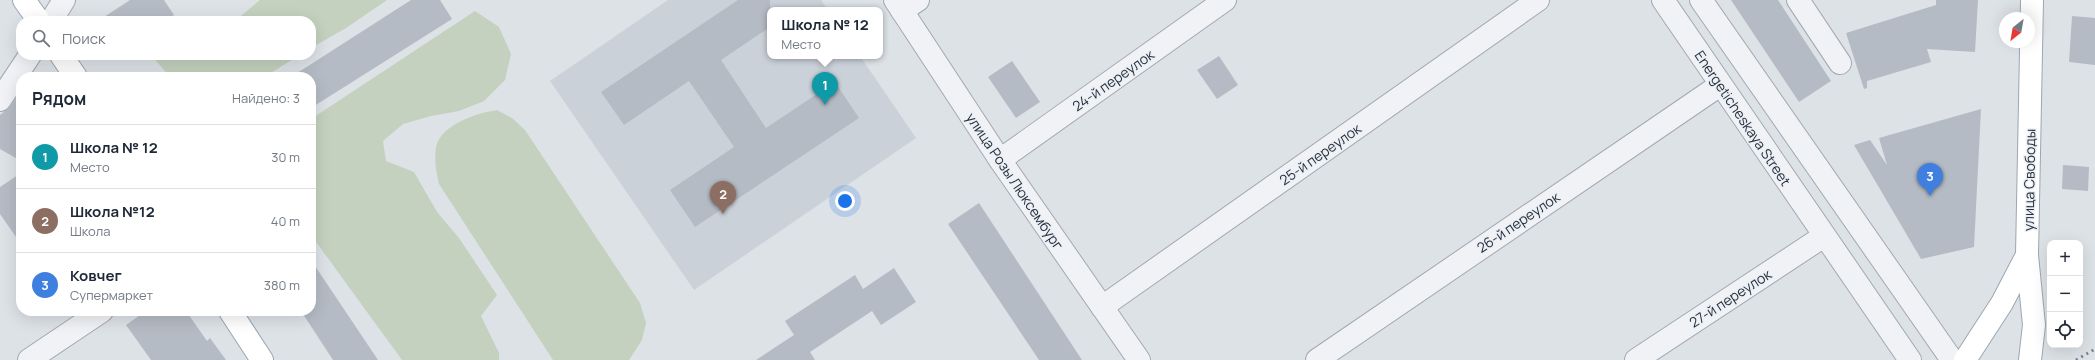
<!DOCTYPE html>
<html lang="ru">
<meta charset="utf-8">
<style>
body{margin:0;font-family:Manrope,sans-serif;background:#f6f6f7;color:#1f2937}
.controls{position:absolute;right:12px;bottom:12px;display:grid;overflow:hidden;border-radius:8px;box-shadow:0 4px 16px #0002}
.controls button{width:36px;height:36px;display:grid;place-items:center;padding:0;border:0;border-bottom:1px solid #e0e1e3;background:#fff;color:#1f2937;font:20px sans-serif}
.compass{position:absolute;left:1999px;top:12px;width:36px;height:36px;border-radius:50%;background:#fff;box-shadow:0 4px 16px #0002;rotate:211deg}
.you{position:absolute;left:845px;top:201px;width:14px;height:14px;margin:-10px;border:3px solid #fff;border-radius:50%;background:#1a73e8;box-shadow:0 0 0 6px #1a73e833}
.badge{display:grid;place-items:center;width:26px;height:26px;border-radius:50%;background:#db2777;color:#fff;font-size:13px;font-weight:700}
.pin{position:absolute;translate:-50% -33px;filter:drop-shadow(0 1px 2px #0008)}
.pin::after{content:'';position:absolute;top:21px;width:14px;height:12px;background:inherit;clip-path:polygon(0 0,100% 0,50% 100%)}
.popup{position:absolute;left:767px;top:7px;width:116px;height:52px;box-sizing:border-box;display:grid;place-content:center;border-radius:8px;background:#fff;filter:drop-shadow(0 1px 3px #0005);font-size:13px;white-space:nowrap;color:#747a83}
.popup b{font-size:15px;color:#1f2937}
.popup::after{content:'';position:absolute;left:50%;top:100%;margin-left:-8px;border:8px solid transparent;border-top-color:#fff}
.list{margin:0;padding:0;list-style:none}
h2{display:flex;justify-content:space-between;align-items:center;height:52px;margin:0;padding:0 16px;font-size:17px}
h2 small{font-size:13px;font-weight:400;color:#747a83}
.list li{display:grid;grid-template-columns:26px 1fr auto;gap:12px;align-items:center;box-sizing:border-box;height:64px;padding:0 16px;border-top:1px solid #e0e1e3}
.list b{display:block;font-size:15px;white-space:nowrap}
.list p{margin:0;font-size:13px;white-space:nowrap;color:#747a83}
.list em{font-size:13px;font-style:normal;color:#747a83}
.icon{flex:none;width:22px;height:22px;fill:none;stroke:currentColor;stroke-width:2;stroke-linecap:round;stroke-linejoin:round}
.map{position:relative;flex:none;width:2095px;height:360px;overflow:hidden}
.search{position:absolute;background:#fff;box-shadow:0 4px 16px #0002;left:16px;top:16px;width:300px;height:44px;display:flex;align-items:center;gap:10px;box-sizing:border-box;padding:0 14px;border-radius:16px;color:#747a83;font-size:15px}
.panel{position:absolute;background:#fff;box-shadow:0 4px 16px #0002;left:16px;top:72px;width:300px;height:244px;border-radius:16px}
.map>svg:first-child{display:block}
.built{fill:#cbd1d9}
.green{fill:#c4d1be}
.building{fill:#b5bbc4}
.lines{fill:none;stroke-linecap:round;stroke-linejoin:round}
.minor-casing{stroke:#a3a9b1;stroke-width:24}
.major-casing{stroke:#9da6b2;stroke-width:24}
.minor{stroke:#f0f2f5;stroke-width:22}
.major{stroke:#fff;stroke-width:22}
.rail{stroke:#778290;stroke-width:3;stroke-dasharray:2 4;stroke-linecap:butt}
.labels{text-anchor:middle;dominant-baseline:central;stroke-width:3;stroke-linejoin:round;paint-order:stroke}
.street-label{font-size:14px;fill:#27303d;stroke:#ecf0f5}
</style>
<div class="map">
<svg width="2095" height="360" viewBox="0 0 2095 360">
<rect width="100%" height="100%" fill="#dde2e7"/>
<polygon class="built" points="668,0 821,0 828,10 770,10 770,56 860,56 916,138 694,290 550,81"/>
<g class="green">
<polygon points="260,0 387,0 346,28 311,48 311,21 235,21"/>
<polygon points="475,11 499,27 511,54 505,80 484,101 459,111 431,116 403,124 383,141 386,161 414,172 437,212 459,238 497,295 481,316 499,353 499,360 402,360 311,235 311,119"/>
<polygon points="151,55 300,55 264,77 170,77"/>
<path d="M497,110l15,8 13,12 115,173 6,20 -4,17 -13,20h-76l-114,-176c-3,-12 -5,-24 -3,-37 5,-23 42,-34 61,-37z"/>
</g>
<g class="building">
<polygon points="130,0 164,0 174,15 165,21 98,21"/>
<polygon points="411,0 440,0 452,19 311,108 311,77 291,77"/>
<polygon points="738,0 770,0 770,27 721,60 766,128 835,82 859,118 695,227 670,190 734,147 689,81 624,125 601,92"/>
<polygon points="1731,0 1778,0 1831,81 1799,102"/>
<polygon points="1936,0 1978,0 1975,52 1927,49 1931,62 1867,81 1867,88 1864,89 1846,33 1936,5"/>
<polygon points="2072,16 2095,18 2095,65 2069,62"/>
<polygon points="1219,56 1238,85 1217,99 1197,70"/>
<polygon points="1012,61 1040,102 1016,118 988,77"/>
<polygon points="21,91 21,161 0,149 0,115 10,107"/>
<polygon points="1981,109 1974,247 1921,259 1854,145 1870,140 1887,165 1879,138"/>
<polygon points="2063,165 2089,167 2088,191 2062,189"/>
<polygon points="21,173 21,244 0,214 0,187"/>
<polygon points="979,203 1082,360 1039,360 948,224"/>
<polygon points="311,260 378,360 333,360 301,311 311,311"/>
<polygon points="894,268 916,302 881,325 872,311 810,352 815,360 756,360 794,335 785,321 855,275 863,289"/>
<polygon points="146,311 186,311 207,341 210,338 226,360 151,360 126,325"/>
</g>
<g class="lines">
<defs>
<g id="minor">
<polyline points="895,0 1000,160 1139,360"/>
<polyline points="1663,0 1910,360"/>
<polyline points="1701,0 1952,360"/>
<polyline points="1798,0 1840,63"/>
<polyline points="902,11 918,0"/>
<polyline points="51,21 64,0"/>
<polyline points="0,100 30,55"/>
<polyline points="1000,160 1225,0"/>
<polyline points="1102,307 1538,0"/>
<polyline points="29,360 102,311"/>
<polyline points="1317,360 1720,85"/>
<polyline points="1636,360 1824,236"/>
</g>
<g id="major">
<polyline points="24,0 39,21"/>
<polyline points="61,55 76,77"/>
<polyline points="230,311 262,360"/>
<polyline points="1965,360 2002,303 2027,255"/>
<polyline points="2030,360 2034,325 2027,255 2032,0"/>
</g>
</defs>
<use href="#minor" class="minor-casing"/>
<use href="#major" class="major-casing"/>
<use href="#minor" class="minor"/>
<use href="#major" class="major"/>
<polyline class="rail" points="2076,360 2095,349"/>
</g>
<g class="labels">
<g class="street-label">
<text transform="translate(1113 80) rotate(-35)">24-й переулок</text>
<text transform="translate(1743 118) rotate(56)">Energeticheskaya Street</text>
<text transform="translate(1320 154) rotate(-35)">25-й переулок</text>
<text transform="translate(2029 180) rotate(-89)">улица Свободы</text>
<text transform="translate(1015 181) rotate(56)">улица Розы Люксембург</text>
<text transform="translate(1518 222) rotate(-34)">26-й переулок</text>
<text transform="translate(1730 298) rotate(-33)">27-й переулок</text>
</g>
</g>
</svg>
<div class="controls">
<button>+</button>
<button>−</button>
<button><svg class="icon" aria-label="locate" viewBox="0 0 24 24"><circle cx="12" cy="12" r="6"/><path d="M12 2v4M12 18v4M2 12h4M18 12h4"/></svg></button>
</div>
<svg class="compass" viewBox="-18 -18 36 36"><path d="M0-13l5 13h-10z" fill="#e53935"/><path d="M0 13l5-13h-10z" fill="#747a83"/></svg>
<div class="you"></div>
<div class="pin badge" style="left:825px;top:105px;background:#0f9aa8">1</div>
<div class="popup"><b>Школа № 12</b>Место</div>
<div class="pin badge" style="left:723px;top:214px;background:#8d6e63">2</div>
<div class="pin badge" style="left:1930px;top:196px;background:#3f7fe0">3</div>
<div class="search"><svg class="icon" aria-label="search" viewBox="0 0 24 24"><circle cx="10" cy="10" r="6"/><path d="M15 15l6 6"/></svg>Поиск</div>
<section class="panel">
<h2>Рядом<small>Найдено: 3</small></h2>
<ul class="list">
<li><span class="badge" style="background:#0f9aa8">1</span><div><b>Школа № 12</b><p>Место</p></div><em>30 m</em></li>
<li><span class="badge" style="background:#8d6e63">2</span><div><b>Школа №12</b><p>Школа</p></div><em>40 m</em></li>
<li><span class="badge" style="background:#3f7fe0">3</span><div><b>Ковчег</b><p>Супермаркет</p></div><em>380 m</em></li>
</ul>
</section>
</div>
